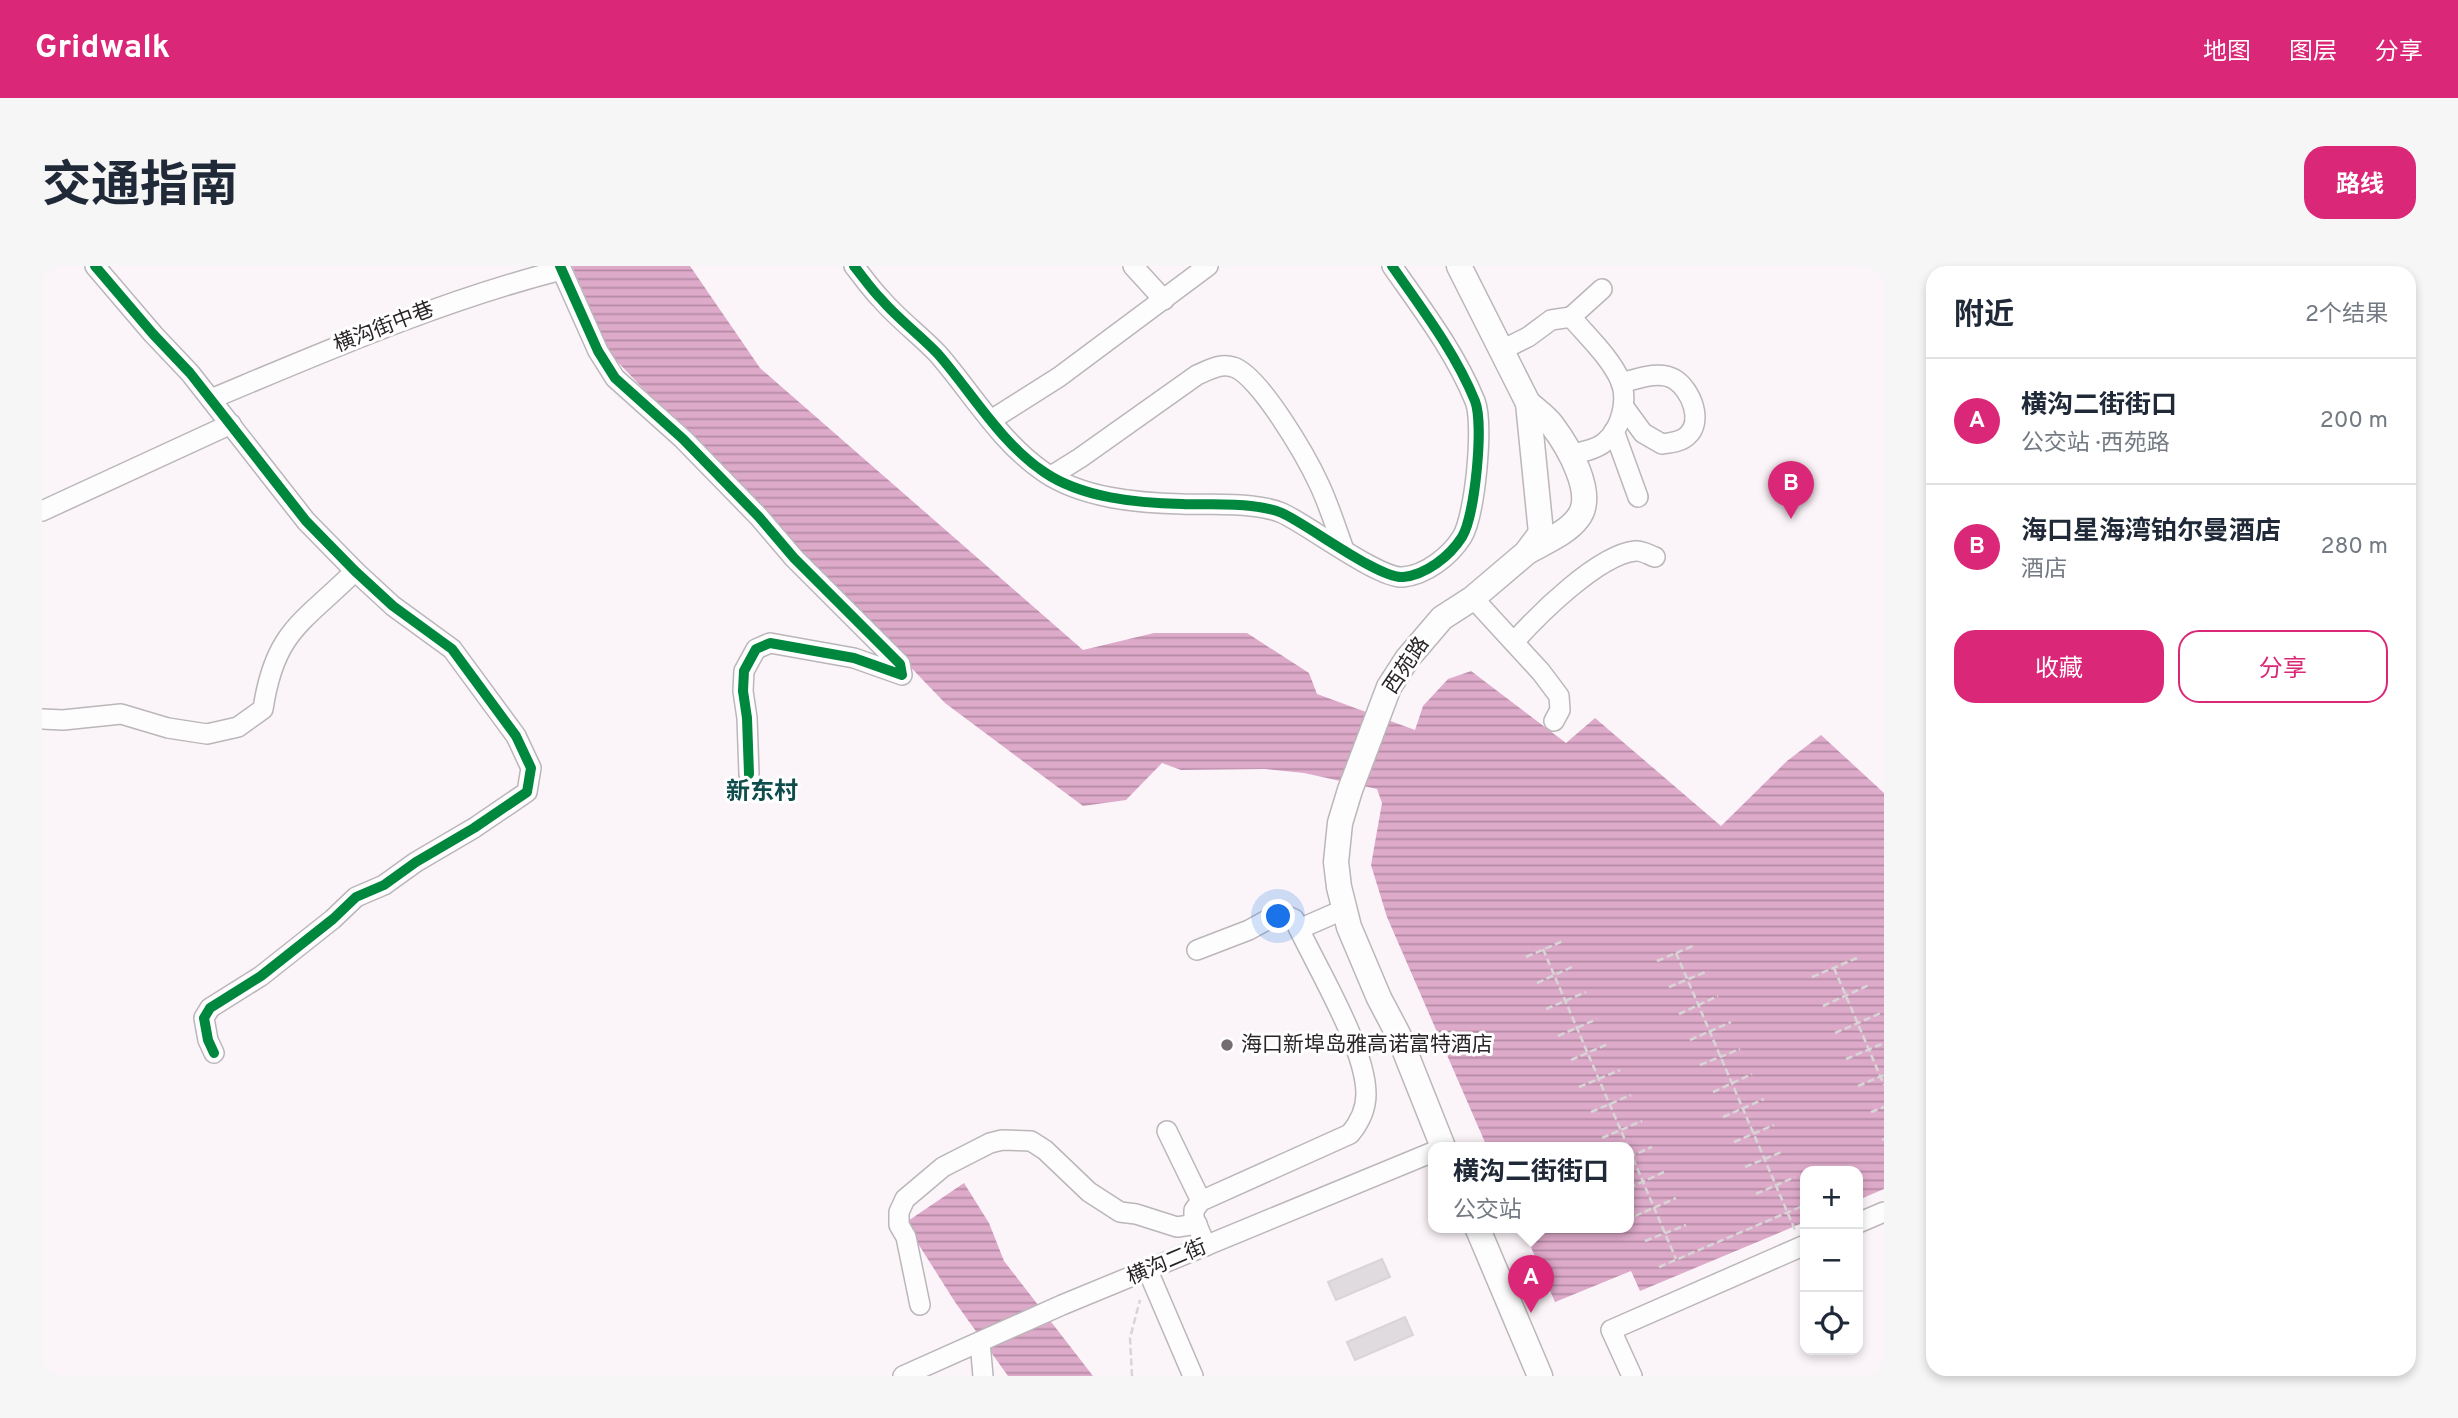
<!DOCTYPE html>
<html lang="zh">
<meta charset="utf-8">
<style>
body{margin:0;font-family:Overpass,"Noto Sans SC",sans-serif;background:#f6f6f7;color:#1f2937}
.controls{position:absolute;right:21px;bottom:21px;display:grid;overflow:hidden;border-radius:14px;box-shadow:0 4px 10px #0003}
.controls button{width:63px;height:63px;display:grid;place-items:center;padding:0;border:0;border-bottom:2px solid #e0e1e3;background:#fff;color:#1f2937;font:35px sans-serif}
.you{position:absolute;left:1237px;top:651px;width:24px;height:24px;margin:-18px;border:5px solid #fff;border-radius:50%;background:#1a73e8;box-shadow:0 0 0 10px #1a73e833}
.badge{display:grid;place-items:center;width:46px;height:46px;border-radius:50%;background:#db2777;color:#fff;font-size:23px;font-weight:700}
.pin{position:absolute;translate:-50% -58px;filter:drop-shadow(0 2px 4px #0008)}
.pin::after{content:'';position:absolute;top:37px;width:24px;height:21px;background:inherit;clip-path:polygon(0 0,100% 0,50% 100%)}
.popup{position:absolute;left:1386px;top:876px;width:206px;height:91px;box-sizing:border-box;display:grid;place-content:center;border-radius:14px;background:#fff;filter:drop-shadow(0 2px 5px #0005);font-size:23px;white-space:nowrap;color:#747a83}
.popup b{font-size:26px;color:#1f2937}
.popup::after{content:'';position:absolute;left:50%;top:100%;margin-left:-14px;border:14px solid transparent;border-top-color:#fff}
.list{margin:0;padding:0;list-style:none}
h2{display:flex;justify-content:space-between;align-items:center;height:91px;margin:0;padding:0 28px;font-size:30px}
h2 small{font-size:23px;font-weight:400;color:#747a83}
.list li{display:grid;grid-template-columns:46px 1fr auto;gap:21px;align-items:center;box-sizing:border-box;height:126px;padding:0 28px;border-top:2px solid #e0e1e3}
.list b{display:block;font-size:26px;white-space:nowrap}
.list p{margin:0;font-size:23px;white-space:nowrap;color:#747a83}
.list em{font-size:23px;font-style:normal;color:#747a83}
.actions{display:flex;gap:14px;padding:21px 28px}
.actions a{flex:1;padding:16px 0;border:2px solid #db2777;border-radius:21px;text-align:center;font-size:24px;color:#db2777}
.actions .main{background:#db2777;color:#fff}
.icon{flex:none;width:38px;height:38px;fill:none;stroke:currentColor;stroke-width:2;stroke-linecap:round;stroke-linejoin:round}
.map{position:relative;flex:none;width:1842px;height:1110px;overflow:hidden;border-radius:21px}
header{display:flex;align-items:center;gap:42px;box-sizing:border-box;height:98px;padding:0 35px;background:#db2777;color:#fff}
header strong{font-size:33px}
nav{display:flex;gap:38px;margin-inline-start:auto;font-size:24px}
.intro{display:flex;align-items:center;justify-content:space-between;box-sizing:border-box;height:168px;padding:0 42px}
h1{margin:0;font-size:49px}
.button{padding:18px 32px;border-radius:21px;background:#db2777;color:#fff;font-size:24px;font-weight:700}
main{display:flex;gap:42px;padding:0 42px}
aside{flex:1;background:#fff;border-radius:21px;box-shadow:0 4px 10px #0003}
.map>svg:first-child{display:block}
.water{fill:url(#water-rules)}
.building{fill:#e0dbde;stroke:#d9d4d6;stroke-width:2}
.lines{fill:none;stroke-linecap:round;stroke-linejoin:round}
.minor-casing{stroke:#bbb6b9;stroke-width:22}
.major-casing{stroke:#bbb6b9;stroke-width:27}
.path{stroke:#d7d5d6;stroke-width:2.5;stroke-dasharray:7 3.5;stroke-linecap:butt}
.minor{stroke:#fefdfe;stroke-width:19}
.major{stroke:#fefdfe;stroke-width:24}
.cycleway-casing{stroke:#fff;stroke-width:15}
.cycleway{stroke:#00873e;stroke-width:10}
.poi-dot{fill:#736d71;stroke:#fff;stroke-width:2.5}
.labels{text-anchor:middle;dominant-baseline:central;stroke-width:6;stroke-linejoin:round;paint-order:stroke}
.street-label{font-size:21px;fill:#2a2528;stroke:#fff}
.poi-label{font-size:21px;fill:#2a2528;stroke:#fff;text-anchor:start}
.quarter-label{font-size:24px;font-weight:bold;fill:#0e4d4c;stroke:#fff}
</style>
<header>
<strong>Gridwalk</strong>
<nav><a>地图</a><a>图层</a><a>分享</a></nav>
</header>
<div class="intro"><h1>交通指南</h1><a class="button">路线</a></div>
<main>
<div class="map">
<svg width="1842" height="1110" viewBox="0 0 1842 1110">
<defs>
<pattern id="water-rules" width="6" height="5" patternUnits="userSpaceOnUse" patternTransform="scale(1.75)"><rect width="6" height="5" fill="#deaaca"/><path d="M0 2.5h6" fill="none" stroke="#b48aa4"/></pattern>
</defs>
<rect width="100%" height="100%" fill="#fbf4f8"/>
<g class="water">
<polygon points="530,0 648,0 718,102 1041,384 1112,367 1205,367 1267,407 1275,428 1373,464 1381,440 1406,413 1429,405 1524,477 1553,452 1679,560 1745,495 1779,469 1842,527 1842,923 1816,934 1816,905 1763,905 1763,956 1598,1025 1589,1005 1513,1036 1480,961 1587,961 1587,881 1445,881 1345,651 1329,599 1340,537 1335,523 1262,507 1223,503 1139,504 1120,497 1084,534 1041,540 903,437 568,88"/>
<polygon points="922,917 947,957 962,995 1051,1110 966,1110 913,1036 863,957"/>
</g>
<g class="building">
<polygon points="1340,993 1348,1011 1294,1034 1286,1016"/>
<polygon points="1363,1051 1371,1069 1313,1094 1305,1076"/>
</g>
<g class="lines">
<defs>
<g id="minor">
<polyline points="53,0 111,68 148,107 264,255 313,305 351,340 410,383 474,470 489,502 485,526 432,562 374,596 342,619 314,631 291,653 219,710 168,742 162,752 166,774 172,787"/>
<polyline points="518,0 556,85 573,112 641,173 717,251 752,292 858,398 860,409 812,392 728,377 714,383 702,405 701,425 705,452 707,508"/>
<path d="M812,0c9,11 17,23 27,33 17,20 39,36 57,55 34,39 62,88 106,118 38,26 93,31 138,32 22,1 46,-1 69,2 9,1 22,3 31,7 25,11 97,66 121,64 23,-2 47,-21 59,-40 13,-21 22,-113 13,-136 -20,-49 -53,-92 -83,-135"/>
<polyline points="1091,0 1122,34"/>
<polyline points="1529,51 1560,23"/>
<path d="M1460,84l26,-13 23,-17 20,-3c17,20 40,41 50,65 7,19 0,47 -16,60 -10,8 -23,10 -35,12"/>
<path d="M1579,117c16,-4 38,-13 53,-4 17,10 30,43 13,57 -6,6 -18,7 -25,8l-19,-11 -19,-26"/>
<path d="M169,133c115,-48 229,-98 350,-129"/>
<polyline points="949,154 1017,111 1166,0"/>
<polyline points="1572,165 1596,231"/>
<path d="M1009,210l29,-18 117,-83c12,-5 23,-12 36,-8 26,7 74,91 86,117 10,21 17,44 25,66"/>
<polyline points="0,245 189,158"/>
<polyline points="1431,332 1499,406 1517,430 1518,444 1512,455"/>
<path d="M1472,376c24,-27 84,-87 121,-91 7,-1 14,4 20,6"/>
<path d="M0,453l21,1 58,-6 47,14 39,6 31,-7 25,-18c12,-79 40,-86 92,-138"/>
<polyline points="1155,684 1207,664 1225,654 1243,649 1252,653 1257,663"/>
<polyline points="1125,865 1159,935"/>
<polyline points="1816,957 1842,946"/>
<path d="M1164,980l-12,-28v-8l7,-9 149,-67c10,-12 16,-24 16,-40 0,-45 -47,-123 -67,-165l46,-20"/>
<polyline points="1106,1005 1151,1110"/>
<polyline points="878,1039 864,971 857,959 857,946 863,933 901,901 948,877 960,874 989,875 1003,884 1047,926 1078,946 1094,948 1135,961 1155,958"/>
<polyline points="938,1076 941,1110"/>
<polyline points="861,1110 1020,1039 1391,886"/>
<polyline points="1590,1110 1569,1064 1763,979"/>
</g>
<g id="major">
<path d="M1486,137c8,7 17,13 24,22 15,20 45,69 26,93 -11,15 -33,24 -49,33"/>
<polyline points="1401,881 1356,768 1337,732 1307,661 1297,621 1294,596 1298,557 1308,524 1347,421 1365,393 1400,352 1431,332 1484,287 1499,267 1486,137 1417,0"/>
<polyline points="1435,961 1498,1110"/>
</g>
</defs>
<use href="#minor" class="minor-casing"/>
<use href="#major" class="major-casing"/>
<g class="path">
<polyline points="1501,683 1586,881"/>
<polyline points="1634,687 1753,964"/>
<polyline points="1484,691 1521,675"/>
<polyline points="1615,695 1653,679"/>
<polyline points="1792,702 1842,819"/>
<polyline points="1770,711 1815,692"/>
<polyline points="1495,717 1532,700"/>
<polyline points="1627,721 1666,705"/>
<polyline points="1781,740 1827,719"/>
<polyline points="1504,743 1544,726"/>
<polyline points="1637,748 1676,730"/>
<polyline points="1793,767 1839,747"/>
<polyline points="1516,770 1555,753"/>
<polyline points="1648,774 1689,756"/>
<polyline points="1804,793 1842,777"/>
<polyline points="1529,794 1566,778"/>
<polyline points="1658,799 1698,783"/>
<polyline points="1816,820 1842,809"/>
<polyline points="1537,821 1578,804"/>
<polyline points="1671,826 1710,808"/>
<polyline points="1549,846 1589,829"/>
<polyline points="1829,846 1842,841"/>
<polyline points="1681,851 1722,833"/>
<polyline points="1560,872 1600,855"/>
<polyline points="1840,874 1842,873"/>
<polyline points="1692,876 1732,859"/>
<polyline points="1587,883 1634,993"/>
<polyline points="1587,891 1610,881"/>
<polyline points="1703,901 1742,885"/>
<polyline points="1587,922 1622,906"/>
<polyline points="1714,928 1753,911"/>
<polyline points="1593,950 1634,932"/>
<polyline points="1603,975 1644,959"/>
<polyline points="1617,1001 1763,939"/>
<polyline points="1090,1110 1088,1072 1098,1034"/>
</g>
<use href="#minor" class="minor"/>
<use href="#major" class="major"/>
<defs>
<g id="cycleway">
<polyline points="53,0 111,68 148,107 264,255 313,305 351,340 410,383 474,470 489,502 485,526 432,562 374,596 342,619 314,631 291,653 219,710 168,742 162,752 166,774 172,787"/>
<polyline points="518,0 556,85 573,112 641,173 717,251 752,292 858,398 860,409 812,392 728,377 714,383 702,405 701,425 705,452 707,508"/>
<path d="M812,0c9,11 17,23 27,33 17,20 39,36 57,55 34,39 62,88 106,118 38,26 93,31 138,32 22,1 46,-1 69,2 9,1 22,3 31,7 25,11 97,66 121,64 23,-2 47,-21 59,-40 13,-21 22,-113 13,-136 -20,-49 -53,-92 -83,-135"/>
</g>
</defs>
<use href="#cycleway" class="cycleway-casing"/>
<use href="#cycleway" class="cycleway"/>
</g>
<circle class="poi-dot" cx="1185" cy="779" r="7"/>
<g class="labels">
<g class="street-label">
<text transform="translate(342 62) rotate(-21)">横沟街中巷</text>
<text transform="translate(1365 400) rotate(-56)">西苑路</text>
<text transform="translate(1125 997) rotate(-23)">横沟二街</text>
</g>
<g class="poi-label">
<text x="1199" y="779">海口新埠岛雅高诺富特酒店</text>
</g>
<g class="quarter-label">
<text x="720" y="527">新东村</text>
</g>
</g>
</svg>
<div class="controls">
<button>+</button>
<button>−</button>
<button><svg class="icon" aria-label="locate" viewBox="0 0 24 24"><circle cx="12" cy="12" r="6"/><path d="M12 2v4M12 18v4M2 12h4M18 12h4"/></svg></button>
</div>
<div class="you"></div>
<div class="pin badge" style="left:1489px;top:1047px">A</div>
<div class="popup"><b>横沟二街街口</b>公交站</div>
<div class="pin badge" style="left:1749px;top:253px">B</div>
</div>
<aside>
<h2>附近<small>2个结果</small></h2>
<ul class="list">
<li><span class="badge">A</span><div><b>横沟二街街口</b><p>公交站 · 西苑路</p></div><em>200 m</em></li>
<li><span class="badge">B</span><div><b>海口星海湾铂尔曼酒店</b><p>酒店</p></div><em>280 m</em></li>
</ul>
<div class="actions"><a class="main">收藏</a><a>分享</a></div>
</aside>
</main>
